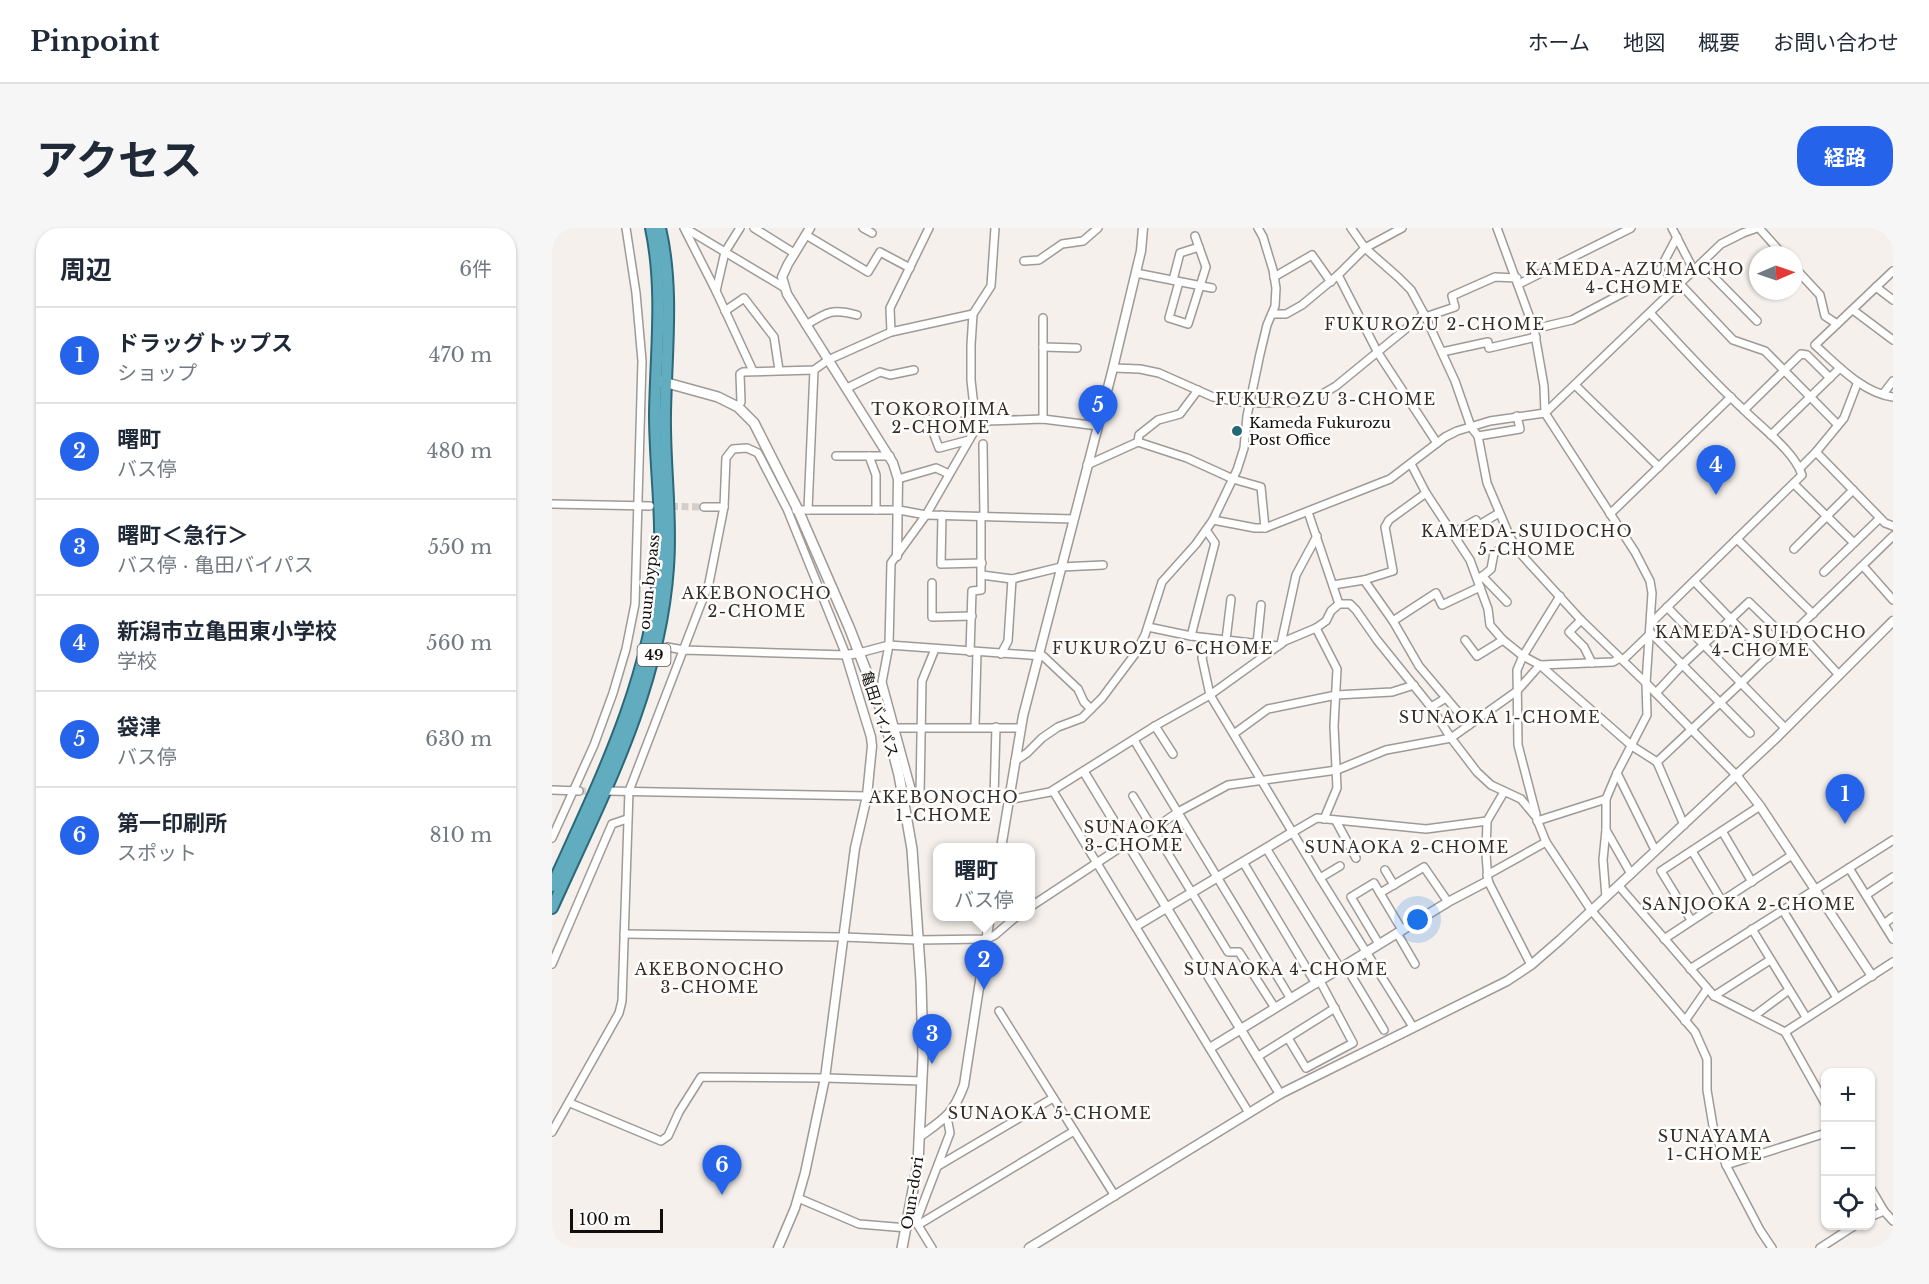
<!DOCTYPE html>
<html lang="ja">
<meta charset="utf-8">
<style>
body{margin:0;font-family:"Libre Baskerville","Noto Sans JP",serif;background:#f6f6f7;color:#1f2937}
.controls{position:absolute;right:18px;bottom:18px;display:grid;overflow:hidden;border-radius:12px;box-shadow:0 2px 4px #0004}
.controls button{width:54px;height:54px;display:grid;place-items:center;padding:0;border:0;border-bottom:2px solid #e0e1e3;background:#fff;color:#1f2937;font:30px sans-serif}
.compass{position:absolute;left:1197px;top:18px;width:54px;height:54px;border-radius:50%;background:#fff;box-shadow:0 2px 4px #0004;rotate:88deg}
.scale{position:absolute;left:18px;bottom:15px;width:93px;box-sizing:border-box;padding-left:6px;border:3px solid #100f0d;border-top:0;font-size:16px;line-height:21px;white-space:nowrap;color:#100f0d;-webkit-text-stroke:4px #fffefd;paint-order:stroke}
.you{position:absolute;left:866px;top:692px;width:21px;height:21px;margin:-15px;border:4px solid #fff;border-radius:50%;background:#1a73e8;box-shadow:0 0 0 9px #1a73e833}
.badge{display:grid;place-items:center;width:39px;height:39px;border-radius:50%;background:#2563eb;color:#fff;font-size:20px;font-weight:700}
.pin{position:absolute;translate:-50% -50px;filter:drop-shadow(0 2px 3px #0008)}
.pin::after{content:'';position:absolute;top:32px;width:21px;height:18px;background:inherit;clip-path:polygon(0 0,100% 0,50% 100%)}
.popup{position:absolute;left:381px;top:615px;width:102px;height:78px;box-sizing:border-box;display:grid;place-content:center;border-radius:12px;background:#fff;filter:drop-shadow(0 2px 4px #0005);font-size:20px;white-space:nowrap;color:#747a83}
.popup b{font-size:22px;color:#1f2937}
.popup::after{content:'';position:absolute;left:50%;top:100%;margin-left:-12px;border:12px solid transparent;border-top-color:#fff}
.list{margin:0;padding:0;list-style:none}
h2{display:flex;justify-content:space-between;align-items:center;height:78px;margin:0;padding:0 24px;font-size:26px}
h2 small{font-size:20px;font-weight:400;color:#747a83}
.list li{display:grid;grid-template-columns:39px 1fr auto;gap:18px;align-items:center;box-sizing:border-box;height:96px;padding:0 24px;border-top:2px solid #e0e1e3}
.list b{display:block;font-size:22px;white-space:nowrap}
.list p{margin:0;font-size:20px;white-space:nowrap;color:#747a83}
.list em{font-size:20px;font-style:normal;color:#747a83}
.icon{flex:none;width:33px;height:33px;fill:none;stroke:currentColor;stroke-width:2;stroke-linecap:round;stroke-linejoin:round}
.map{position:relative;flex:none;width:1341px;height:1020px;overflow:hidden;border-radius:24px}
header{display:flex;align-items:center;gap:36px;box-sizing:border-box;height:84px;padding:0 30px;background:#fff;border-bottom:2px solid #e0e1e3}
header strong{font-size:28px}
nav{display:flex;gap:33px;margin-inline-start:auto;font-size:21px}
.intro{display:flex;align-items:center;justify-content:space-between;box-sizing:border-box;height:144px;padding:0 36px}
h1{margin:0;font-size:42px}
.button{padding:15px 27px;border-radius:24px;background:#2563eb;color:#fff;font-size:21px;font-weight:700}
main{display:flex;gap:36px;padding:0 36px}
aside{flex:1;background:#fff;border-radius:24px;box-shadow:0 2px 4px #0004}
.map>svg:first-child{display:block}
.lines{fill:none;stroke-linecap:round;stroke-linejoin:round}
.minor-tunnel{stroke:#d3ceca;stroke-width:7;stroke-dasharray:7 3.5;stroke-linecap:butt}
.minor-casing{stroke:#9f9a95;stroke-width:10}
.tertiary-casing{stroke:#9f9a95;stroke-width:11}
.secondary-casing{stroke:#9f9a95;stroke-width:12}
.trunk-casing{stroke:#2c6878;stroke-width:14}
.minor{stroke:#fff;stroke-width:7}
.tertiary{stroke:#fff;stroke-width:8}
.secondary{stroke:#fff;stroke-width:9}
.trunk{stroke:#62acc0;stroke-width:10}
.poi-dot{fill:#246779;stroke:#fffefd;stroke-width:2}
.labels{text-anchor:middle;dominant-baseline:central;stroke-width:5;stroke-linejoin:round;paint-order:stroke}
.shield{fill:#fffefd;stroke:#585755;stroke-width:1.5}
.shield-label{font-size:14px;font-weight:bold;fill:#100f0d}
.poi-label{font-size:15px;fill:#100f0d;stroke:#fffefd;text-anchor:start}
.street-label{font-size:15px;fill:#100f0d;stroke:#fffefd}
.neighbourhood-label{font-size:16px;letter-spacing:1.5px;fill:#312d29;stroke:#fffefd}
</style>
<header>
<strong>Pinpoint</strong>
<nav><a>ホーム</a><a>地図</a><a>概要</a><a>お問い合わせ</a></nav>
</header>
<div class="intro"><h1>アクセス</h1><a class="button">経路</a></div>
<main>
<aside>
<h2>周辺<small>6件</small></h2>
<ul class="list">
<li><span class="badge">1</span><div><b>ドラッグトップス</b><p>ショップ</p></div><em>470 m</em></li>
<li><span class="badge">2</span><div><b>曙町</b><p>バス停</p></div><em>480 m</em></li>
<li><span class="badge">3</span><div><b>曙町＜急行＞</b><p>バス停 · 亀田バイパス</p></div><em>550 m</em></li>
<li><span class="badge">4</span><div><b>新潟市立亀田東小学校</b><p>学校</p></div><em>560 m</em></li>
<li><span class="badge">5</span><div><b>袋津</b><p>バス停</p></div><em>630 m</em></li>
<li><span class="badge">6</span><div><b>第一印刷所</b><p>スポット</p></div><em>810 m</em></li>
</ul>
</aside>
<div class="map">
<svg width="1341" height="1020" viewBox="0 0 1341 1020">
<rect width="100%" height="100%" fill="#f5f0eb"/>
<g class="lines">
<g class="minor-tunnel">
<polyline points="98,278 152,279"/>
<polyline points="85,421 115,419"/>
<polyline points="27,563 46,563"/>
</g>
<defs>
<g id="minor">
<polyline points="132,0 164,63 201,143"/>
<polyline points="133,0 233,60"/>
<polyline points="202,0 242,25"/>
<polyline points="311,0 320,5"/>
<polyline points="799,0 813,20 846,49 859,62 872,86 903,153 919,199 926,208 935,255 958,309 967,324 1029,392 1094,455 1184,547"/>
<polyline points="945,0 982,101 992,158 993,185 1083,324 1098,353 1100,365 1094,455 1095,487 1065,545 1054,571 985,593"/>
<polyline points="1120,0 1142,43"/>
<polyline points="1207,0 1231,27"/>
<polyline points="254,7 316,44 328,24 358,40"/>
<polyline points="472,33 487,32 510,16 531,13 546,0"/>
<polyline points="1149,36 1205,93"/>
<polyline points="1242,39 1268,67 1273,88 1285,96"/>
<path d="M1341,43l-78,74c22,20 48,48 78,52"/>
<polyline points="584,45 660,60"/>
<polyline points="786,47 826,125 885,215"/>
<polyline points="1105,47 1125,9"/>
<polyline points="722,49 760,27 779,54"/>
<polyline points="621,52 628,25 647,19"/>
<polyline points="627,54 617,90 636,96 654,39 643,8"/>
<polyline points="967,56 1079,0"/>
<polyline points="1128,56 1181,112 1213,123 1286,197"/>
<polyline points="1324,59 1341,72"/>
<polyline points="164,63 173,24 188,0"/>
<polyline points="1301,82 1341,112"/>
<polyline points="173,83 192,70 222,109 227,142"/>
<path d="M1098,85c31,33 61,67 94,97 18,18 50,41 58,65l-151,148"/>
<polyline points="720,86 734,86 750,77 786,47 813,20 850,0"/>
<polyline points="873,89 903,79 900,68 943,49 965,50"/>
<path d="M254,97c21,-13 26,-17 51,-10"/>
<polyline points="982,101 1020,92 1105,47 1121,63"/>
<polyline points="339,104 338,80 377,0"/>
<polyline points="491,119 525,120"/>
<polyline points="890,124 936,114 937,120 984,109"/>
<polyline points="561,140 588,141 607,145 661,169 688,174 707,175 749,174 762,171 784,158 872,86"/>
<polyline points="1023,157 1107,239"/>
<polyline points="295,160 328,144 338,147 362,142"/>
<polyline points="1331,166 1341,153"/>
<polyline points="186,179 189,174 188,146 191,144 262,142 276,132 339,104 421,86"/>
<polyline points="1192,182 1249,126 1255,127 1278,150"/>
<polyline points="376,191 387,220 417,212"/>
<polyline points="491,191 491,90"/>
<polyline points="430,194 423,180 421,170 419,152 419,117 421,86 439,58 443,0"/>
<polyline points="1219,207 1288,140"/>
<polyline points="926,208 968,201 965,188"/>
<polyline points="586,214 635,230 681,251 709,259 713,300"/>
<polyline points="431,216 432,288"/>
<polyline points="1264,224 1333,295 1341,298"/>
<polyline points="284,228 338,228"/>
<polyline points="317,228 324,247 324,282"/>
<polyline points="859,236 874,265 918,332 936,381 938,397 951,412 971,428 988,437 1080,518 1105,534 1132,597"/>
<polyline points="535,237 586,214 587,207 606,192 628,186 646,162"/>
<polyline points="1248,240 1264,224 1292,190 1305,156"/>
<polyline points="346,251 384,240 397,246"/>
<polyline points="1242,256 1302,315"/>
<polyline points="0,276 98,278"/>
<polyline points="152,279 172,279"/>
<polyline points="244,282 347,282 374,287 522,291"/>
<polyline points="256,282 262,142"/>
<polyline points="756,284 787,376"/>
<polyline points="1058,286 1179,169"/>
<polyline points="390,287 389,336 430,335"/>
<polyline points="661,292 703,300 713,300 838,251 893,209 905,203 938,193 993,185 1169,16 1191,5 1205,0"/>
<polyline points="901,305 924,292 927,297 947,285"/>
<polyline points="1185,311 1261,386"/>
<polyline points="1242,321 1301,262"/>
<polyline points="1311,338 1341,372"/>
<polyline points="1272,344 1328,290"/>
<polyline points="430,347 460,351 509,339 551,337"/>
<polyline points="930,348 955,374"/>
<polyline points="812,352 841,393 867,438 917,497"/>
<polyline points="926,352 939,341 942,325 961,315"/>
<polyline points="1142,353 1216,430"/>
<polyline points="380,355 380,389 420,388"/>
<polyline points="781,357 812,352 841,343 833,299 837,292 874,265"/>
<polyline points="1115,379 1233,500"/>
<polyline points="1029,392 1017,404 1032,419 1040,435"/>
<polyline points="841,393 884,365 890,377 928,359"/>
<polyline points="596,399 639,408 726,418"/>
<polyline points="764,400 785,441 782,498 785,560 772,591"/>
<polyline points="1245,401 1286,446"/>
<polyline points="639,408 663,315 654,302"/>
<polyline points="656,410 650,430 658,467 768,650 861,799"/>
<polyline points="674,412 679,371"/>
<polyline points="913,412 925,428 951,412"/>
<polyline points="705,416 709,377"/>
<polyline points="729,416 744,347 765,308"/>
<polyline points="418,424 420,363 429,362 429,288"/>
<polyline points="307,425 337,417 491,428 526,461 532,474 539,481"/>
<polyline points="449,426 456,413 460,351"/>
<polyline points="1071,432 1099,405 1198,505"/>
<polyline points="1104,465 1130,437 1197,374 1235,411"/>
<polyline points="879,479 894,470"/>
<polyline points="423,498 425,424"/>
<polyline points="603,498 621,526"/>
<polyline points="343,500 469,500"/>
<polyline points="683,505 716,481 784,467 840,464 862,457"/>
<polyline points="582,512 739,771"/>
<polyline points="463,533 475,525 490,510 506,499 530,490 550,470 583,426 593,407 610,354 644,316 661,292 685,242 692,220 695,188 708,126 715,97 723,78 724,60 721,42 711,9 706,0"/>
<polyline points="1105,534 1190,454 1341,308"/>
<polyline points="1065,545 1103,622"/>
<polyline points="0,562 27,563"/>
<polyline points="54,563 315,568 414,567 456,572 498,564 603,498 658,467 733,413 764,400 774,393 779,383 787,376 798,376 804,382 825,412 879,479 899,510 925,544 939,557 969,571 984,589 994,614 1039,682 1143,804 1155,831 1155,862 1161,898 1174,937 1208,1002 1220,1020"/>
<polyline points="501,563 697,885"/>
<polyline points="952,564 935,593 934,626 936,653 979,737"/>
<polyline points="368,567 370,453 383,421"/>
<polyline points="361,568 330,454 337,417 339,335 374,287 427,195 434,193 491,191 546,198"/>
<polyline points="581,568 676,724 687,724 723,780"/>
<polyline points="442,570 444,499"/>
<polyline points="984,586 966,517 965,442 971,428 1008,368"/>
<polyline points="784,593 804,630"/>
<polyline points="1054,602 1079,646"/>
<polyline points="1170,603 1200,654"/>
<polyline points="741,604 765,590 874,601 935,593"/>
<polyline points="0,610 42,517 61,465 74,421 83,376 90,133 84,65 74,0"/>
<polyline points="714,620 788,740"/>
<polyline points="1140,623 1170,673"/>
<polyline points="691,634 764,756"/>
<polyline points="1297,640 1341,711"/>
<polyline points="833,642 842,657"/>
<polyline points="935,647 994,614"/>
<polyline points="768,650 788,638"/>
<polyline points="1067,658 1162,768 1233,804 1274,877"/>
<polyline points="828,665 872,639 896,674"/>
<polyline points="1314,667 1341,649"/>
<polyline points="1054,669 1051,632 1054,602 1054,571"/>
<polyline points="478,679 575,615 600,602 626,584 676,557 785,542 834,522 899,510 965,463 988,437 1061,434 1068,430"/>
<polyline points="1230,681 1285,770"/>
<polyline points="1139,692 1109,643 1208,578"/>
<polyline points="1332,696 1341,689"/>
<polyline points="1200,701 1254,789"/>
<polyline points="845,705 863,736"/>
<polyline points="72,706 291,709 365,712 435,711 443,707 465,688"/>
<polyline points="1112,711 1240,627"/>
<polyline points="827,716 799,669 822,655 850,702"/>
<polyline points="0,736 60,596 75,591"/>
<polyline points="793,737 832,802"/>
<polyline points="1138,741 1341,612"/>
<polyline points="1162,768 1218,732"/>
<polyline points="447,783 563,968"/>
<polyline points="1202,788 1237,762"/>
<polyline points="1133,793 1155,761"/>
<polyline points="1233,804 1341,734"/>
<polyline points="736,810 754,840 801,815 768,753"/>
<polyline points="705,829 783,780"/>
<polyline points="18,875 109,913 116,908 127,884 149,849 273,850 370,853"/>
<polyline points="0,904 67,785 70,773 77,563 157,355 172,279 174,230 181,221 195,220 206,225 235,281 294,427 132,422 115,419"/>
<polyline points="1174,937 1274,905"/>
<polyline points="386,938 501,870"/>
<polyline points="1318,959 1332,983 1341,993"/>
<polyline points="246,970 307,996 355,1000"/>
<polyline points="1318,989 1332,983"/>
<polyline points="364,994 398,905 395,889"/>
<polyline points="364,994 380,1020"/>
<polyline points="366,997 522,903"/>
<polyline points="1268,1020 1302,998"/>
</g>
<g id="tertiary">
<polyline points="258,0 236,36 230,49 235,66 341,235 346,251 345,328"/>
<polyline points="532,544 728,866"/>
<polyline points="1184,547 1208,578 1320,748"/>
<polyline points="449,620 471,488 561,140 589,23 591,0"/>
<polyline points="584,698 741,604"/>
<polyline points="658,820 896,674 936,653"/>
<path d="M367,909c25,-18 34,-22 45,-52l26,-169"/>
<polyline points="226,1020 243,980 253,945 273,850 303,620 315,568 320,518 319,509 294,427 307,425"/>
<polyline points="477,1020 728,866 955,753 979,737 1009,711 1223,511 1341,393"/>
</g>
<polyline id="secondary" points="108,153 166,169 186,179 202,195 246,282 297,399 332,489 347,547 360,621 369,753 371,828 366,935 350,1020"/>
<g id="trunk">
<path d="M0,658c46,-102 98,-204 107,-318 4,-51 -4,-103 -4,-154 1,-62 9,-125 -4,-186"/>
<path d="M0,680c49,-109 108,-219 116,-341 4,-51 -4,-102 -3,-154 1,-61 9,-125 -5,-185"/>
</g>
</defs>
<use href="#minor" class="minor-casing"/>
<use href="#tertiary" class="tertiary-casing"/>
<use href="#secondary" class="secondary-casing"/>
<use href="#trunk" class="trunk-casing"/>
<use href="#minor" class="minor"/>
<use href="#tertiary" class="tertiary"/>
<use href="#secondary" class="secondary"/>
<use href="#trunk" class="trunk"/>
</g>
<circle class="poi-dot" cx="685" cy="203" r="6"/>
<g class="labels">
<rect class="shield" x="85.5" y="416" width="33" height="22" rx="4.5"/>
<g class="shield-label">
<text x="102" y="427">49</text>
</g>
<g class="poi-label">
<text x="697" y="194">Kameda Fukurozu<tspan x="697" dy="17">Post Office</tspan></text>
</g>
<g class="street-label">
<text transform="translate(97 354) rotate(-84)">ouun bypass</text>
<text transform="translate(328 486) rotate(72)">亀田バイパス</text>
<text transform="translate(360 965) rotate(-81)">Oun-dori</text>
</g>
<g class="neighbourhood-label">
<text x="1083" y="41">KAMEDA-AZUMACHO<tspan x="1083" dy="18">4-CHOME</tspan></text>
<text x="883" y="96">FUKUROZU 2-CHOME</text>
<text x="774" y="171">FUKUROZU 3-CHOME</text>
<text x="389" y="181">TOKOROJIMA<tspan x="389" dy="18">2-CHOME</tspan></text>
<text x="975" y="303">KAMEDA-SUIDOCHO<tspan x="975" dy="18">5-CHOME</tspan></text>
<text x="205" y="365">AKEBONOCHO<tspan x="205" dy="18">2-CHOME</tspan></text>
<text x="1209" y="404">KAMEDA-SUIDOCHO<tspan x="1209" dy="18">4-CHOME</tspan></text>
<text x="611" y="420">FUKUROZU 6-CHOME</text>
<text x="948" y="489">SUNAOKA 1-CHOME</text>
<text x="392" y="569">AKEBONOCHO<tspan x="392" dy="18">1-CHOME</tspan></text>
<text x="582" y="599">SUNAOKA<tspan x="582" dy="18">3-CHOME</tspan></text>
<text x="855" y="619">SUNAOKA 2-CHOME</text>
<text x="1197" y="676">SANJOOKA 2-CHOME</text>
<text x="158" y="741">AKEBONOCHO<tspan x="158" dy="18">3-CHOME</tspan></text>
<text x="734" y="741">SUNAOKA 4-CHOME</text>
<text x="498" y="885">SUNAOKA 5-CHOME</text>
<text x="1163" y="908">SUNAYAMA<tspan x="1163" dy="18">1-CHOME</tspan></text>
</g>
</g>
</svg>
<div class="controls">
<button>+</button>
<button>−</button>
<button><svg class="icon" aria-label="locate" viewBox="0 0 24 24"><circle cx="12" cy="12" r="6"/><path d="M12 2v4M12 18v4M2 12h4M18 12h4"/></svg></button>
</div>
<svg class="compass" viewBox="-18 -18 36 36"><path d="M0-13l5 13h-10z" fill="#e53935"/><path d="M0 13l5-13h-10z" fill="#747a83"/></svg>
<div class="scale">100 m</div>
<div class="you"></div>
<div class="pin badge" style="left:1293px;top:596px">1</div>
<div class="pin badge" style="left:432px;top:762px">2</div>
<div class="popup"><b>曙町</b>バス停</div>
<div class="pin badge" style="left:380px;top:836px">3</div>
<div class="pin badge" style="left:1164px;top:267px">4</div>
<div class="pin badge" style="left:546px;top:207px">5</div>
<div class="pin badge" style="left:170px;top:967px">6</div>
</div>
</main>
